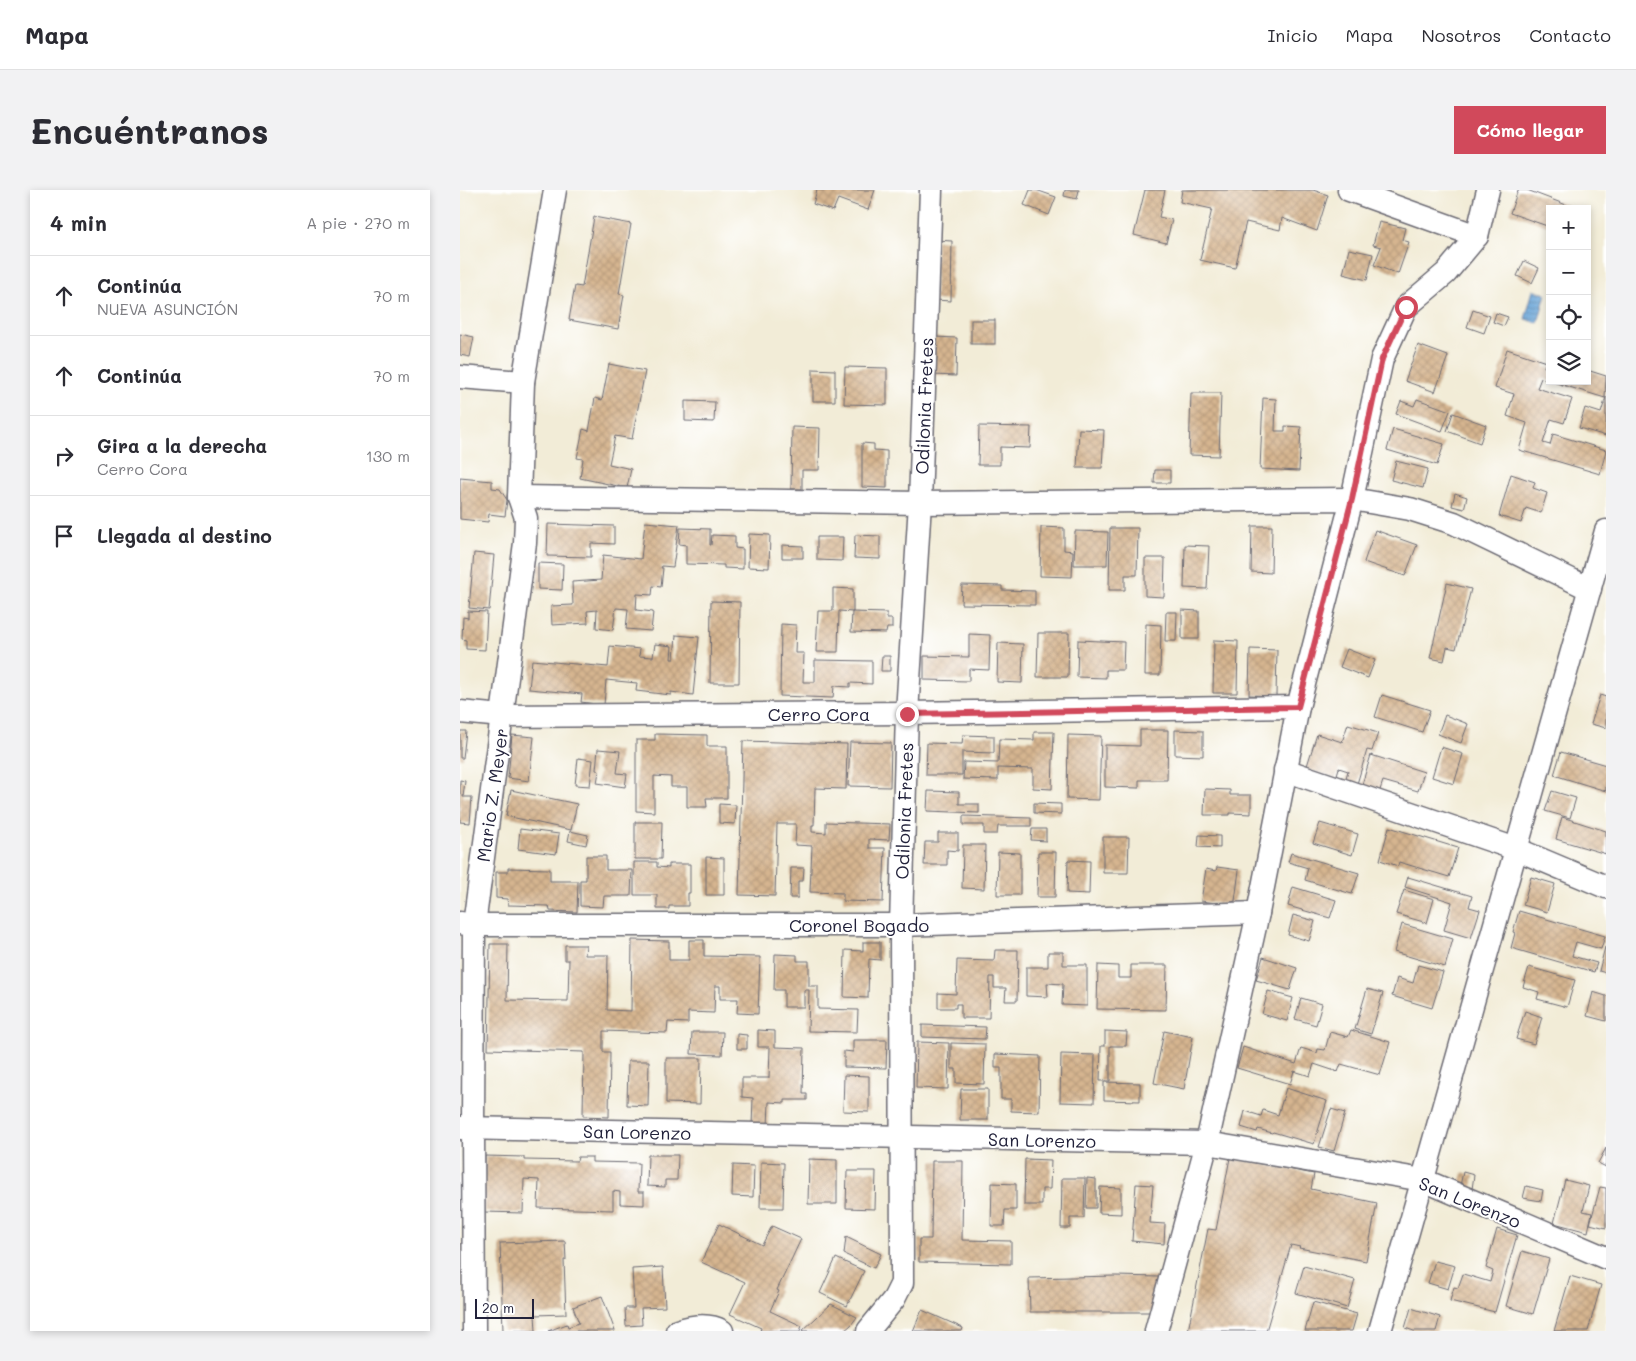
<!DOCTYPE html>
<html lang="es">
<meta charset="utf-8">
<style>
body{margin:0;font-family:Mali,sans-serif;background:#f2f2f3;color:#2b2b33}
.controls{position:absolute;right:15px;top:15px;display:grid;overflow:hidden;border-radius:0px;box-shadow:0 2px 8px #0003}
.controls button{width:45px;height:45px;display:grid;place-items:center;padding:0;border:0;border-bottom:1px solid #e1e1e2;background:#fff;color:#2b2b33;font:25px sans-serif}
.scale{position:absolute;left:15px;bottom:12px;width:59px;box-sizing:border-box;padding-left:5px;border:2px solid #22223b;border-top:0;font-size:14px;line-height:18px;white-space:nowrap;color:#22223b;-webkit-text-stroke:4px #fff;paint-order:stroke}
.stop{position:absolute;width:15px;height:15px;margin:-11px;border:4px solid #d1495b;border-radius:50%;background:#fff}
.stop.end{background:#d1495b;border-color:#fff;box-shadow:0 1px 5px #0008}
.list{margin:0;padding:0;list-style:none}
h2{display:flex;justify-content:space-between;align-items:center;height:65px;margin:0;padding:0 20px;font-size:21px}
h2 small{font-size:16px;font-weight:400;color:#7c7c81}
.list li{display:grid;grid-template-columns:32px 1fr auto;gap:15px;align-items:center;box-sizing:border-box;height:80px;padding:0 20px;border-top:1px solid #e1e1e2}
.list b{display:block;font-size:19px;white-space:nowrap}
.list p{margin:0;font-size:16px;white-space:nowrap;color:#7c7c81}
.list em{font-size:16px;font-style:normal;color:#7c7c81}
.icon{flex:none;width:28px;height:28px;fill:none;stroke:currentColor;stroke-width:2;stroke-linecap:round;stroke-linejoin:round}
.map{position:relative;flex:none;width:1146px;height:1141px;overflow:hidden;border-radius:0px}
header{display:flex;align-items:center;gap:30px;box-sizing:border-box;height:70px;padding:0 25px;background:#fff;border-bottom:1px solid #e1e1e2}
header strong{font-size:24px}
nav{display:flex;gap:28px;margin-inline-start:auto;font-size:18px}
.intro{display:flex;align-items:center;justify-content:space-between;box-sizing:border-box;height:120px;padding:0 30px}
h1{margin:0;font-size:35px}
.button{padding:12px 22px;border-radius:0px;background:#d1495b;color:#fff;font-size:18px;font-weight:700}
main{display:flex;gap:30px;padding:0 30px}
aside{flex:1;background:#fff;border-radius:0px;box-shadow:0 2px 8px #0003}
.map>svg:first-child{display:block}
.water{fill:url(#water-rules);stroke:#446288}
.building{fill:url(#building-cross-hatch)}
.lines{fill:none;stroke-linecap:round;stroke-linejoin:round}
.minor-casing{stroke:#6b6972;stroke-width:25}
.minor{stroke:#fff;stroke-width:22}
.route{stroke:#d1495b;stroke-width:6}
.labels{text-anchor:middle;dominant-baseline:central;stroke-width:4;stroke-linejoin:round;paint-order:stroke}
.street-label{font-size:18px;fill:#22223b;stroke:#fff}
</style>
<header>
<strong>Mapa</strong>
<nav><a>Inicio</a><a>Mapa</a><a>Nosotros</a><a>Contacto</a></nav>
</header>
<div class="intro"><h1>Encuéntranos</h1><a class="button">Cómo llegar</a></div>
<main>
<aside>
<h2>4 min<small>A pie · 270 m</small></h2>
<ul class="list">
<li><svg class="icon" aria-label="ahead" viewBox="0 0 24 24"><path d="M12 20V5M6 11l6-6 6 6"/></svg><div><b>Continúa</b><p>NUEVA ASUNCIÓN</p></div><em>70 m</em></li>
<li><svg class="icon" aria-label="ahead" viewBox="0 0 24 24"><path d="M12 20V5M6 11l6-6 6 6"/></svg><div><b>Continúa</b></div><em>70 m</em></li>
<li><svg class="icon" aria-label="right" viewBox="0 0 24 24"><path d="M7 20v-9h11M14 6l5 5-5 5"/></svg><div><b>Gira a la derecha</b><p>Cerro Cora</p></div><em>130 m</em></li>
<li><svg class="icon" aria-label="arrive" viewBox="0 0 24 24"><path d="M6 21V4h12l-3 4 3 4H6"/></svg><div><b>Llegada al destino</b></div></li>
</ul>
</aside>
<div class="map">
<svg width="1146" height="1141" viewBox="0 0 1146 1141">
<defs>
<pattern id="water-rules" width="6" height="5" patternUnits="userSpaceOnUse" patternTransform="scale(1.25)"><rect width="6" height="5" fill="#65a2d6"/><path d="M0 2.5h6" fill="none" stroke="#5384af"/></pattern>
<pattern id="building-cross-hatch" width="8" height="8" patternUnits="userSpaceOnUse" patternTransform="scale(1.25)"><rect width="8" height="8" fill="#d6b590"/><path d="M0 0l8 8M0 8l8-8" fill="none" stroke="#b79b7d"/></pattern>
</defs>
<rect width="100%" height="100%" fill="#fff"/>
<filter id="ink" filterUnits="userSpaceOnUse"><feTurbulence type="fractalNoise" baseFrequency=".02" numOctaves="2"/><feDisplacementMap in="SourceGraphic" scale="10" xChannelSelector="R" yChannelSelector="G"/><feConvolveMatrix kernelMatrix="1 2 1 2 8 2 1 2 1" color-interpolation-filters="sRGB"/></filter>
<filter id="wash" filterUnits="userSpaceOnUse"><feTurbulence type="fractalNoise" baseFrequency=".0096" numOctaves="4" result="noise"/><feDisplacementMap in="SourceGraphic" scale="20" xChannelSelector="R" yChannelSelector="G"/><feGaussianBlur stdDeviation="1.12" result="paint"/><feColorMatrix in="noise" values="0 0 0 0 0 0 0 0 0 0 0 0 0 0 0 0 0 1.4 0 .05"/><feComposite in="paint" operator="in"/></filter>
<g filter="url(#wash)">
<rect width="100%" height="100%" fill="#f2ecd7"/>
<polygon class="water" points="1073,100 1086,104 1078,133 1065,129"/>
<g id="blocks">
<g class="building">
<polygon points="357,0 415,0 408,20 378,9 373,21 353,14"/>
<polygon points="570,0 576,0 596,7 589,25 564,15"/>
<polygon points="605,0 619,0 617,9 604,6"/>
<polygon points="685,0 705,0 699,27 712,30 706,53 674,45"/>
<polygon points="722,0 853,0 868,5 857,41 822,28 820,40 786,32 775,78 740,70 752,19 720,12"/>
<polygon points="1058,0 1067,0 1117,19 1090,19 1090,37 1050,23"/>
<polygon points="134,27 171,34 159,104 164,105 158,139 109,130 115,96 122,97"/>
<polygon points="919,32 945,38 942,50 949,52 938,84 914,75 921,57 913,55"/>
<polygon points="476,50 492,51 491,111 475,110"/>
<polygon points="889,59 913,64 907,90 883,84"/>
<polygon points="1064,71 1079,78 1072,93 1057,86"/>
<polygon points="1013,120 1030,126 1024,143 1007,137"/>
<polygon points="1036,123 1048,127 1044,136 1033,132"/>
<rect x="511" y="130" width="24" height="24"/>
<polygon points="0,144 14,147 10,167 0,165"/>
<polygon points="474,147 497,148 496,186 473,185"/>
<polygon points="958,155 988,166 975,202 945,191"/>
<polygon points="1047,159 1086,172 1084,177 1090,179 1090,191 1081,188 1077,198 1112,209 1104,233 1091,229 1083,253 1090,255 1093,244 1146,260 1140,284 1059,260 1067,233 1047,226 1054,204 1035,198"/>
<polygon points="149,174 185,181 172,249 155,246 149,274 171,279 167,298 120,288 123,269 117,268 123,239 129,241 135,208 142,210"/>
<polygon points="385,177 427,178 427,215 384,214"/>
<polygon points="353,179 375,180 375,211 353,211"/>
<polygon points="1127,180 1146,186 1145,208 1093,192 1127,191"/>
<polygon points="731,203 761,203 759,266 729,265"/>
<polygon points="1146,207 1146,246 1119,238 1125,218 1141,223"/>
<polygon points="803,208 816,209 815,241 825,241 825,236 841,237 839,281 800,279"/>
<polygon points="957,209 990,221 982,241 936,224 941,211 954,216"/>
<polygon points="225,211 255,212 254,232 225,231"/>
<polygon points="993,223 1026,235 1020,253 987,241"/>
<polygon points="519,236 571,237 570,258 540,257 540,275 518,275"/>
<polygon points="332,237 360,238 359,280 342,280 342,299 331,299"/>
<polygon points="619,239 644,240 642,278 617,278"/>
<polygon points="933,239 984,254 977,275 927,260"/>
<polygon points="402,253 414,254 414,260 427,261 427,298 402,297"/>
<polygon points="936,271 968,279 963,298 931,290"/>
<polygon points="695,280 710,280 710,293 694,293"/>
<polygon points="1051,284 1075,292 1073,298 1087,303 1081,323 1066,318 1061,333 1039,326"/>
<polygon points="0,288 32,291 32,298 40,299 47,310 45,326 29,324 28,332 0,329"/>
<polygon points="995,303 1007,307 1004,319 992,316"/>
<polygon points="185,332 219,335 213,377 202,376 201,378 203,378 201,397 193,396 192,405 177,404 176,420 193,422 191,441 166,439 168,419 156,418 153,440 136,438 137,420 127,421 128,433 92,435 91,416 113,415 112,392 141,390 143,365 181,369"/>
<polygon points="88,334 154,336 154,354 131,353 131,367 87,366"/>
<polygon points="792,336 812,336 811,383 791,382"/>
<polygon points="581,337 604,338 604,360 613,361 612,387 580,386"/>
<polygon points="220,338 250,339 250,355 251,355 252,345 275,346 275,358 283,359 283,379 264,378 264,375 226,374 226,355 219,354"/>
<polygon points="650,338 678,338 677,385 665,385 665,400 649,400"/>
<polygon points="915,340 957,355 945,386 904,372"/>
<polygon points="615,341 648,342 647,375 614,375"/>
<polygon points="289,344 310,345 309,378 288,377"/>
<polygon points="395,345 420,346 420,369 394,368"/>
<polygon points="357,347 383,347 382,371 357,370"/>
<polygon points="322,355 343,356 343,368 322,368"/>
<polygon points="725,355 749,356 747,399 724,398"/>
<polygon points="14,363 34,365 29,420 9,418"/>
<polygon points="685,368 705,368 704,407 685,406"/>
<polygon points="78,373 103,374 102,400 78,399"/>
<polygon points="987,393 1011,399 996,459 987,457 984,471 970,468"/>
<polygon points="502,395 542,396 542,400 575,401 575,415 501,414"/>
<polygon points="373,398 393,399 393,422 379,421 378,462 356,462 358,421 373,421"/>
<polygon points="251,411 280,412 279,493 250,493"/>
<polygon points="722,420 739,421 739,449 722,449"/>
<polygon points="8,421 27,422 25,460 6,459 6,450 2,449 3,427 8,428"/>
<polygon points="392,422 427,423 427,429 432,429 432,438 427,438 426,443 391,442"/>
<polygon points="706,422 717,422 716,451 705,451"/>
<polygon points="321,434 336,435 335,463 344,463 343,492 355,492 355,470 412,471 412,494 390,493 390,497 374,496 373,508 320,506"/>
<polygon points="686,434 701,435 700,485 685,485"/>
<polygon points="578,443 609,443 608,487 577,487"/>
<polygon points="509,444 530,445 529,480 509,479 509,491 464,490 464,466 509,467"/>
<polygon points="216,445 239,447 233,505 211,502 211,505 176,501 177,493 146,490 144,515 121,512 122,504 69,499 72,470 148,477 150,456 180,459 179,466 193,467 195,454 212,456 211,469 214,469"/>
<polygon points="618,450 664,452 663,480 646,480 646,488 617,487"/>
<polygon points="754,450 778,451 777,503 753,503"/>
<polygon points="538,453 563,454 562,493 537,492"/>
<polygon points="790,459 817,460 816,506 789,505"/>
<polygon points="887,459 915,470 908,488 880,477"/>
<polygon points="422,466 430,466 430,481 421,481"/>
<polygon points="922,505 970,520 962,542 915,527"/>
<polygon points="1140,505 1146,507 1146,538 1131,534"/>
<polygon points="985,525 1008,534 1001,553 978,544"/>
<polygon points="888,534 918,543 912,561 907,560 897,594 885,591 888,581 879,578 876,588 846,579 857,544 882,552"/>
<polygon points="680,540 708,540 707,590 679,590 679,598 645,597 645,555 680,556"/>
<polygon points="715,540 743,541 743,566 715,565"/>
<polygon points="0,541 6,541 3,568 0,568"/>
<polygon points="574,542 594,542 592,599 573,598 573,579 538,578 538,590 503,589 504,572 538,573 539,549 574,550"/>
<polygon points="195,544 247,545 247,556 267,556 267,608 246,608 247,617 227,617 227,597 211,597 211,587 194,586 194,622 176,621 176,550 195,550"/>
<polygon points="52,545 74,547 69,591 48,588"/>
<polygon points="503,545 534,546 534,563 502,562 502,585 466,585 467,553 502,554"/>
<polygon points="608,545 641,546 639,610 607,609"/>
<polygon points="283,551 387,554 386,599 355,598 354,635 352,635 352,642 366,643 366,632 430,634 429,650 409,649 409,658 425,658 423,712 383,711 383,703 350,702 352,656 335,655 336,634 317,634 315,706 279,705"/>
<polygon points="390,552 431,553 430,597 388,596"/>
<polygon points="981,557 1003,564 994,594 972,587"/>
<polygon points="138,559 160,561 157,583 167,584 165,597 137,593 139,581 136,580"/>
<polygon points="1101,562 1146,575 1146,601 1094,585"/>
<polygon points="911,565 964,582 958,601 923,591 918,606 900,601"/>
<polygon points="118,568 133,570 130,596 115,595"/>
<polygon points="0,590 5,591 3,607 12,607 10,633 0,632"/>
<polygon points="745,599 770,600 770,605 791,605 791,624 770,623 770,625 744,625"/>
<polygon points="51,600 117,614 111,640 46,626"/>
<polygon points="468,601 499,602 499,614 519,614 519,623 467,621"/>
<polygon points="1092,601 1116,608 1110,628 1085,621"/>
<polygon points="574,613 601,614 601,624 574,623"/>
<polygon points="259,614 276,615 275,634 259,633"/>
<polygon points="503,626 571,628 571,636 538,636 537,644 524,644 524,635 503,635"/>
<polygon points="1102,627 1146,641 1146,664 1096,649"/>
<polygon points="175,632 202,632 201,669 175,669"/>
<polygon points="860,633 898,644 892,665 853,653"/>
<polygon points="929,637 998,658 989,687 939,672 938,676 920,670"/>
<polygon points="60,639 99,644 96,664 58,659"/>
<polygon points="572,639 586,639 586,651 571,650"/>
<polygon points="110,641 128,645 126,655 108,651"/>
<polygon points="478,643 498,643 498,661 487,660 487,675 464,675 465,652 478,652"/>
<polygon points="739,645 760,646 760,658 738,657"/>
<polygon points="643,647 669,647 668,683 643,683"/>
<polygon points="503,655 525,655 524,699 502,698"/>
<polygon points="538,662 560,663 560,705 537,705"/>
<polygon points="578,662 596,662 595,707 577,707"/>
<polygon points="831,663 899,683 892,704 845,690 848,678 828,672"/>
<polygon points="126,666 146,666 146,680 172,680 171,706 144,706 143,717 120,716 120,690 126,690"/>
<polygon points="246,667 264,668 264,705 246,705"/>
<polygon points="608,670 630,671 629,704 607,703"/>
<polygon points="174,672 197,672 197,677 209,678 209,674 230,674 230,703 228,703 228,716 209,716 209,719 197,719 197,705 174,705"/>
<polygon points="757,677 779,680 775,711 765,714 741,711 746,679 756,681"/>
<polygon points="48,678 90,679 90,691 118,691 117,722 90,721 89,716 48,715 47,709 36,708 36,682 48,682"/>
<polygon points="331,678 344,678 343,691 338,691 338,708 330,708"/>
<polygon points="948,687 1012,706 1009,717 1020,720 1011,748 984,740 992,712 945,697"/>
<polygon points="1071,687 1095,694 1087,722 1063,715"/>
<polygon points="833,697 876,710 870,728 828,716"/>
<polygon points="944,700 974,709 967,733 936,724"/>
<polygon points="1059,721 1145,746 1141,759 1116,752 1112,766 1137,773 1134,782 1051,758 1055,743 1053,742"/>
<polygon points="833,725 855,731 849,751 828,745"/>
<polygon points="942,734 993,749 985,777 934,762"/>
<polygon points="172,750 209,751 209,770 229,770 229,750 244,750 244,766 300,767 298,824 277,823 278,809 260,809 260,796 255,796 254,823 228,822 228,833 208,832 207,843 143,841 143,862 150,862 149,927 123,926 124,862 28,859 30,754 48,754 47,810 108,811 109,770 105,770 105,755 126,755 125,765 148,765 147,820 171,821"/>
<polygon points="403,752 420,752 420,770 409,769 408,808 384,807 385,760 403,761"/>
<polygon points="1145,757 1146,757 1146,783 1139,781"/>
<polygon points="535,760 558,760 557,811 545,811 546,798 534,798 534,787 530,787 529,828 501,828 501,814 496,814 496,818 478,818 478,803 496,804 497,770 534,771"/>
<polygon points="588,762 603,762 603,775 627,775 627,816 602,815 603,794 587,793 588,807 566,806 566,777 588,777"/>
<polygon points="315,764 337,765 337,771 349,771 349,796 358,796 358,819 398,820 397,842 348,841 349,800 344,800 344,817 324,817 324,800 314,800"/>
<polygon points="803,767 837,778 830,800 796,790"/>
<polygon points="638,775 658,776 658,788 671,788 671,775 707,775 706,820 637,819"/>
<polygon points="958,775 983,782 972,818 932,806 937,788 953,793"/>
<polygon points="1069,777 1115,790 1107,817 1077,809 1079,802 1063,797"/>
<polygon points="907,799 923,803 911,844 895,839"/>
<polygon points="808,801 833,808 827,831 802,824"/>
<polygon points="1133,802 1146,806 1146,831 1127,826"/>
<polygon points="841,808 862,814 856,835 835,829"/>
<polygon points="1065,821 1082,827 1074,854 1056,849"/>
<polygon points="462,835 526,837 525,849 462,847"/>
<polygon points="298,840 315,841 315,857 344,858 343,904 347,904 347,910 325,910 325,913 309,912 308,936 292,936 293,908 282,907 282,888 309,888 310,857 298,857"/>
<polygon points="891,840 930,852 920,885 881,874 878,882 854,874 850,886 834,881 830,894 777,878 783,857 836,874 841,858 857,863 858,859 865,860 870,842 888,847"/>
<polygon points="645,841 667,842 666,856 650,856 650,891 640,891 641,856 645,856"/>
<polygon points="704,841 733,847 724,899 694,893"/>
<polygon points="232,842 263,842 262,865 231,864"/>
<polygon points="277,844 287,845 287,859 277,859"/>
<polygon points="393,850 427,850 426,878 384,877 384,861 393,862"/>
<polygon points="457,852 489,853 488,899 456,898"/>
<polygon points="491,853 525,854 524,894 496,893 496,879 491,879"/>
<polygon points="535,864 580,866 579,922 551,921 551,909 541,909 541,878 535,878"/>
<polygon points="601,864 635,865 634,913 600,912"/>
<polygon points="206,868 241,868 240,914 206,913"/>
<polygon points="168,871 189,871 188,916 167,915"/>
<polygon points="384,885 409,886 409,922 383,921"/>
<polygon points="644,892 680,893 680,911 644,910"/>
<polygon points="826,898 867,911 854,954 813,942 812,943 798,939 797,942 781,937 785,921 801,926 803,920 818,925"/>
<polygon points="501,899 528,899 528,930 500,930"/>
<polygon points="871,919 885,923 874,961 859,957"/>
<polygon points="1146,958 1146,977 1138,973"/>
<polygon points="188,965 218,965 217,990 205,990 205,997 187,996"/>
<polygon points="25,966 64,967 64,970 117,971 118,967 132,967 132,972 179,973 178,1002 184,1002 184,1015 160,1014 160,1002 153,1001 153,1020 78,1018 79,990 64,989 63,1023 24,1022"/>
<polygon points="770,968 854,984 851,999 917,1013 906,1071 839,1058 840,1057 831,1055 806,1141 728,1141 748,1039 756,1040"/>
<polygon points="349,969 377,970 377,1014 348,1014"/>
<polygon points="565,969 591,970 590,999 582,999 582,1015 564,1015"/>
<polygon points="472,971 503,971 502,1050 551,1051 551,1074 459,1072 459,1049 471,1049"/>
<polygon points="301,972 324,973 323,1018 300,1018"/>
<polygon points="273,975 294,976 293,1007 272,1006"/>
<polygon points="387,981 416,981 415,1019 386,1018"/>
<polygon points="1003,982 1014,985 1012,999 1000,996"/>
<polygon points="602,988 625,988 624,1028 610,1028 610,1038 601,1038"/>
<polygon points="627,988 636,989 636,1018 626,1018"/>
<polygon points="1105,990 1129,996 1123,1021 1132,1023 1128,1042 1094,1033"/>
<polygon points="532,993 556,994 556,1020 545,1020 544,1036 531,1036"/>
<polygon points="676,994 693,995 690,1033 705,1034 704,1054 672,1051"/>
<polygon points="1066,996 1083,1000 1081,1011 1063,1008"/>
<polygon points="640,997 661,998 661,1024 639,1023"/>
<polygon points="1140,997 1146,998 1146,1038 1130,1034"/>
<polygon points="259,1034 302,1055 312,1036 341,1049 317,1100 319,1101 310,1121 342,1136 340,1141 300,1141 301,1138 270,1124 285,1092 241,1072"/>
<polygon points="1037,1039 1057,1045 1035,1122 990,1111 994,1097 998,1098 1003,1084 1030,1092 1033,1081 1026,1078"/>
<polygon points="386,1047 421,1064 414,1078 384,1064"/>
<polygon points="105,1051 106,1070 104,1070 106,1124 75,1125 76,1141 43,1141 40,1053"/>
<polygon points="1062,1061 1089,1069 1073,1124 1046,1116"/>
<polygon points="376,1068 404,1081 387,1116 360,1103"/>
<polygon points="975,1071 995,1076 988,1099 968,1093"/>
<polygon points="844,1076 895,1090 887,1118 836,1103"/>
<polygon points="203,1077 205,1117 181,1118 182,1135 166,1136 165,1118 174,1118 172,1079"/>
<polygon points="655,1086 700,1087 694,1122 570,1122 569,1088"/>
<polygon points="1110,1086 1141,1095 1128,1141 1094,1141"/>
<polygon points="142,1106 155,1141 88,1141 107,1134 108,1137 119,1133 113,1117"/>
<polygon points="853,1112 897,1124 892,1141 845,1141"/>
<polygon points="371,1114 397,1127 391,1135 384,1141 342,1141"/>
<polygon points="951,1118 980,1127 976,1141 954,1141 945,1138"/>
<polygon points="462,1120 503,1138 502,1141 453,1141"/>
</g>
</g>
</g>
<g filter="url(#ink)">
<use href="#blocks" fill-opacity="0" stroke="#6b6972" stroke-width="1"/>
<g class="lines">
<defs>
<g id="minor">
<polyline points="889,0 1017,46"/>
<polyline points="0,187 63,192"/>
<polyline points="59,307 460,313 892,309 950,319 994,333 1130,399"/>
<polyline points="0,522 42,526 447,523 838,517"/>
<polyline points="825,580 1056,659 1146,697"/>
<polyline points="0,733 14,735 441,735 798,723"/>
<polyline points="0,938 747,953 963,990 1146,1068"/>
<polyline points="14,1141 13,938 14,735 65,353 66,328 59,307 63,192 95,0"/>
<path d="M217,1141c15,-5 31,-8 45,0"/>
<polyline points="408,1141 434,1109 442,1093 441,735 447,523 460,313 471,0"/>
<polyline points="696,1141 747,953 798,723 838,517 892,309 922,169 946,117 986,83 1017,46 1028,0"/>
<polyline points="920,1141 1146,341"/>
</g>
</defs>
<use href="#minor" class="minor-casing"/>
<use href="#minor" class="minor"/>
</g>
</g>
<g class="lines" filter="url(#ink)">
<polyline class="route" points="447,524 838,517 892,309 922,169 946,117"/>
</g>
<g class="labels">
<g class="street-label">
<text transform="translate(464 216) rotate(-88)">Odilonia Fretes</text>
<text x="359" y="524">Cerro Cora</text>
<text transform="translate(32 605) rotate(-82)">Mario Z. Meyer</text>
<text transform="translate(444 621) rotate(-88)">Odilonia Fretes</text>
<text x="399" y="735">Coronel Bogado</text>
<text transform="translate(177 942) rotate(1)">San Lorenzo</text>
<text transform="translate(582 950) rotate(1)">San Lorenzo</text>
<text transform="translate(1010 1012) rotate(22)">San Lorenzo</text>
</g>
</g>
</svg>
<div class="controls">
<button>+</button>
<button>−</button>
<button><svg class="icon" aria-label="locate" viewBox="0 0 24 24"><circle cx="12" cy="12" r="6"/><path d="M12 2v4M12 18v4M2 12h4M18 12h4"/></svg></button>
<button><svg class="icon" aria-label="layers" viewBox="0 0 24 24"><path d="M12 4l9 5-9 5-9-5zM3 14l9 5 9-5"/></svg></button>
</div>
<div class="scale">20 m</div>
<div class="stop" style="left:946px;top:117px"></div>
<div class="stop end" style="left:447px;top:524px"></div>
</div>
</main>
